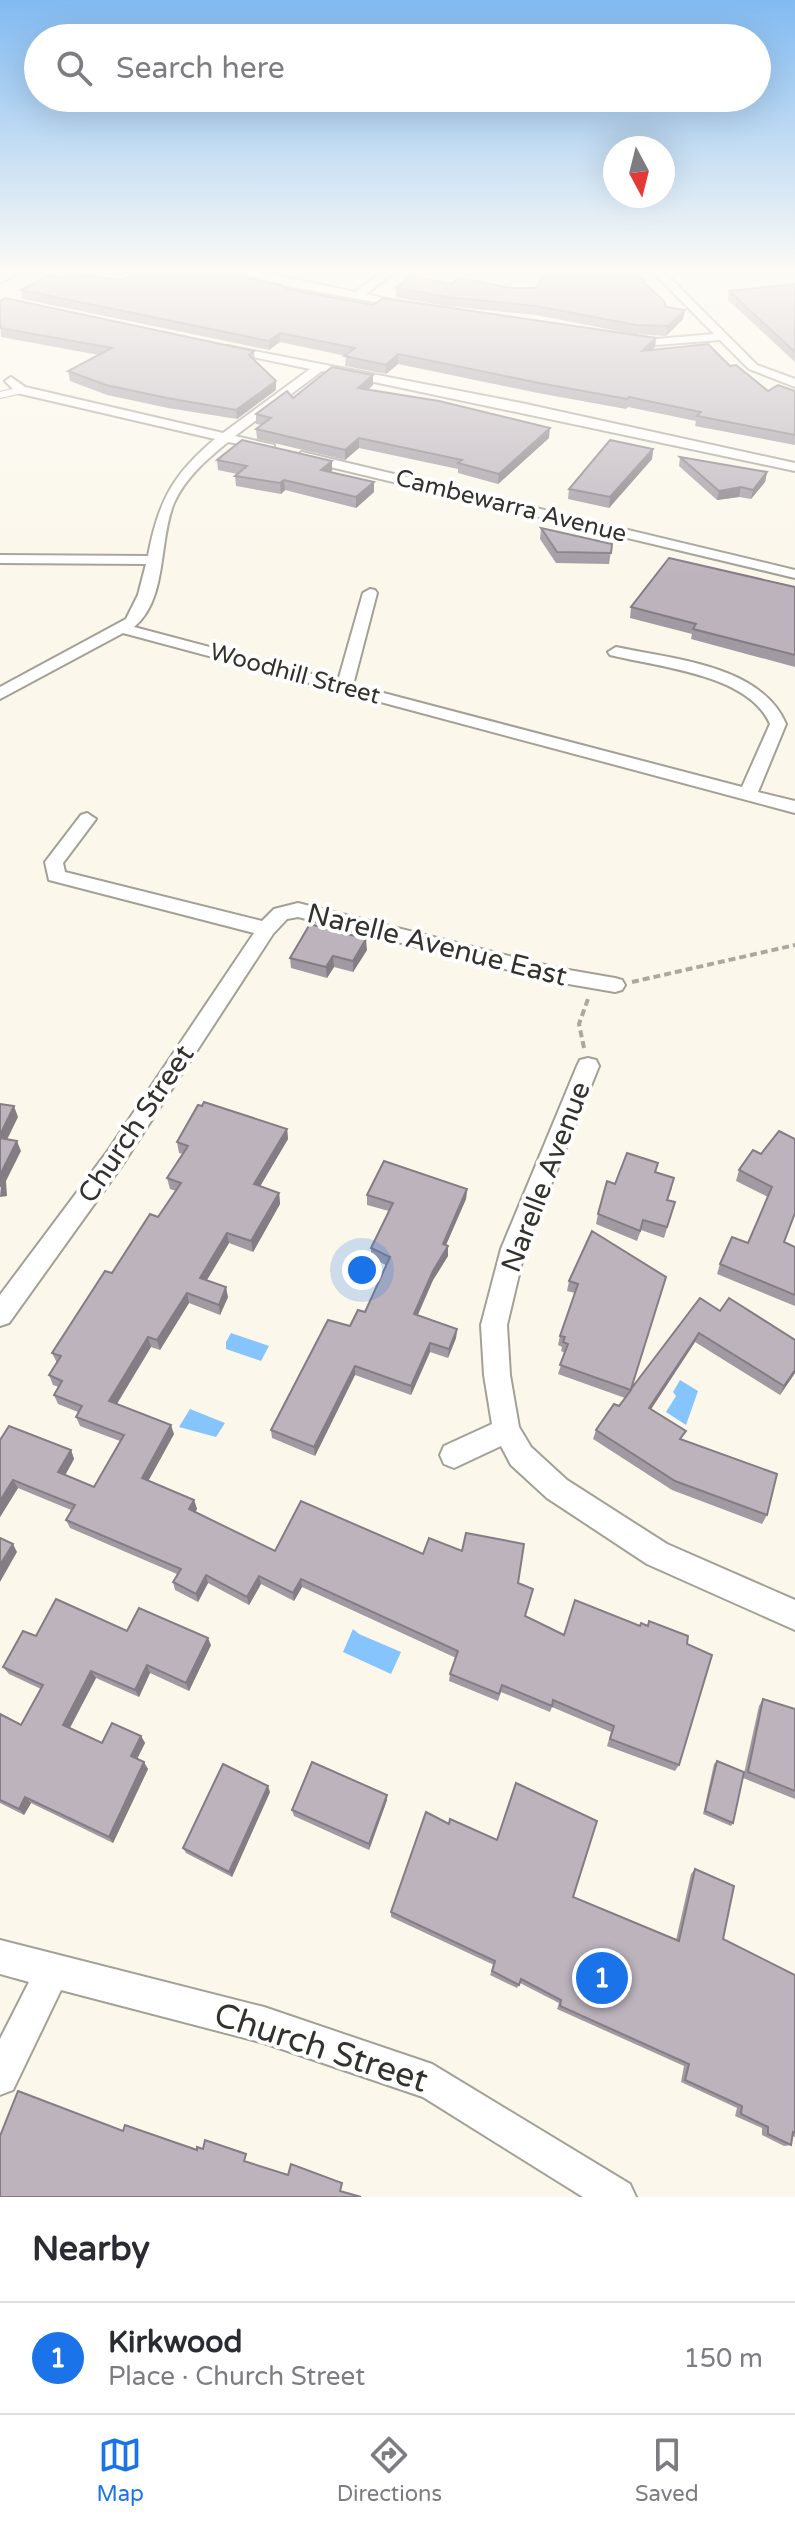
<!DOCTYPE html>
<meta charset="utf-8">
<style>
body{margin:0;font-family:"Varela Round",sans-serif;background:#f2f2f3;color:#2b2b33}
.compass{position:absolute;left:603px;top:136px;width:72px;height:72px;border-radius:50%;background:#fff;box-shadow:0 8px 32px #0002;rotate:173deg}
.you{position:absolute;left:362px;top:1270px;width:28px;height:28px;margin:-20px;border:6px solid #fff;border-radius:50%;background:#1a73e8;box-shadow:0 0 0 12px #1a73e833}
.badge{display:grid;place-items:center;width:52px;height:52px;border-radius:50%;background:#1a73e8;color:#fff;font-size:26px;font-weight:700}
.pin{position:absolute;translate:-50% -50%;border:4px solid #fff;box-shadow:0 2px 8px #0006}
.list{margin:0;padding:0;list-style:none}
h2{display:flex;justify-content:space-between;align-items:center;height:104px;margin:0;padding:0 32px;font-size:34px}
h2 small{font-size:26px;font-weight:400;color:#7c7c81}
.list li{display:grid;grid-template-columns:52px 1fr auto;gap:24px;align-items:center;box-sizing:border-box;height:112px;padding:0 32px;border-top:2px solid #e1e1e2}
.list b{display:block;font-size:30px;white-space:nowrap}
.list p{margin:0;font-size:26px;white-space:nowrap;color:#7c7c81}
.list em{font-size:26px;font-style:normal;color:#7c7c81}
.icon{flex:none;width:44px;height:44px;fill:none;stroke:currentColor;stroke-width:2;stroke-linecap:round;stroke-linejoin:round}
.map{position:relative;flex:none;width:795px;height:2197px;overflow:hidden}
.search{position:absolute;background:#fff;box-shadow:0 8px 32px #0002;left:24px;right:24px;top:24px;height:88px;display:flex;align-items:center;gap:20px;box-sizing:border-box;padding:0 28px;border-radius:44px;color:#7c7c81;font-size:30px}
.sheet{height:216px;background:#fff}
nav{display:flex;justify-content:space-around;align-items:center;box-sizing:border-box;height:112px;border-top:2px solid #e1e1e2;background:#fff;font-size:22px;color:#7c7c81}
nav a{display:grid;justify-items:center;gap:4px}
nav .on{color:#1a73e8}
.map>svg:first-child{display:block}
.water{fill:#86c4fe}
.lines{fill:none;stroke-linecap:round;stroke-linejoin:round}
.service-casing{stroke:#a3a095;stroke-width:8}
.minor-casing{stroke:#a3a095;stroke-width:4}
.path{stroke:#aba89f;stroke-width:4;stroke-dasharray:7 4;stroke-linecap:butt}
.service{stroke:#fff;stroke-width:6}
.minor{fill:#fff;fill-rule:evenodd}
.wall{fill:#a29aa3}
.shaded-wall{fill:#847d84}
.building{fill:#bcb3bd;stroke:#847d84;stroke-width:2}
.labels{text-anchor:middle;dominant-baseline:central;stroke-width:8;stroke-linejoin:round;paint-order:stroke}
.far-street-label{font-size:24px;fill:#33322d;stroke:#fff}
.street-label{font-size:28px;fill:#33322d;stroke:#fff}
.near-street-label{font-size:34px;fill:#33322d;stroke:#fff}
</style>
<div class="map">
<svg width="795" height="2197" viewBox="0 0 795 2197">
<rect width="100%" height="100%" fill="#fbf7eb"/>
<g class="water">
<polygon points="231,1333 269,1346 261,1361 226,1349 226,1342"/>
<polygon points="680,1380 698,1391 686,1425 666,1412 676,1396 673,1392"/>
<polygon points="190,1409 225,1423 216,1437 179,1427"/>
<polygon points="353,1629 359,1634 401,1652 391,1674 343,1652"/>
</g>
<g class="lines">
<defs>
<polyline id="service" points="0,395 21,390"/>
<g id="minor">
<polygon points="15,268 28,268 0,283 0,276"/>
<polygon points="226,268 242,268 355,292 388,268 400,268 366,294 412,305 407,308 272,283"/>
<polygon points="649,268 660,268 757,365 795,379 795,387 749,369 720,340 656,345 623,341 621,339 627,336 656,339 714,334"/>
<path d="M228,346l293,57 274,60v8l-473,-100 -87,65 39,9v6l-46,-9c-21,17 -43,36 -54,61 -16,38 -6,96 -40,124l204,54 25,-88 7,-4 5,1 2,3 -24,92 389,102 28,-63c-21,-50 -112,-57 -160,-69l-2,-3 8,-5c56,12 145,18 170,77l-28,68 37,9v12l-672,-180 -123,66v-12l126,-68 12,-24 8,-31 -146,-1v-8l148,1c10,-54 25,-82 67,-117l-198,-46 -12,-12 6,-4 14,10 198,46 87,-64 -86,-18 -2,-2z"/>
<polygon points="302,452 795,570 795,578 297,459 296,456"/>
<polygon points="87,813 96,819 63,863 65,872 262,921 274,909 298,903 557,968 615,978 622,980 625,985 622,990 615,992 557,982 298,917 287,919 273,934 123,1164 9,1323 0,1326 0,1295 107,1152 254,933 49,880 45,862 81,815"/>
<polygon points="588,1058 596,1060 599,1066 525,1249 507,1325 510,1375 519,1427 531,1447 567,1480 667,1544 795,1600 795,1630 647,1564 547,1498 511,1465 501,1446 454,1468 444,1464 440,1455 444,1446 492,1424 484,1375 481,1325 501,1249 577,1066 580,1060"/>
<polygon points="0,1940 264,2007 432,2064 630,2184 636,2197 583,2197 423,2097 264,2043 61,1990 13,2090 0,2095 0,2039 29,1982 0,1974"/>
</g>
</defs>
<use href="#service" class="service-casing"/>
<use href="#minor" class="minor-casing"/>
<g class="path">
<polyline points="632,982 795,945"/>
<polyline points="584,1048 579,1024 588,999"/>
</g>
<use href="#service" class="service"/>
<use href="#minor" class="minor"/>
</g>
<g class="wall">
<polygon points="143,268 201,268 201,269 287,289 373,305 656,338 655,347 652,350 730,366 768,391 795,391 795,445 695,426 696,421 628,407 626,409 538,393 398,364 386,374 345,366 346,356 280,342 269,350 23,299 21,290 65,278 122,280"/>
<polygon points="452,284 536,288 645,284 666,307 685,310 683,319 666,336 634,334 536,315 446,306 396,297 396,288"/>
<polygon points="795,284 795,362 728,300 729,291"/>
<polygon points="0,301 254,351 255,360 276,390 237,419 168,408 107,395 70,381 68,371 99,355 1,337"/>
<polygon points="373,385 368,390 549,438 498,484 458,473 458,469 359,448 345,460 257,439 256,429 262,425 256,424 256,414 293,398"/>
<polygon points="653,449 652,459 609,508 568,499 569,489"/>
<polygon points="680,457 767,472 765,482 751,499 739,497 717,500 679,466"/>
<polygon points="217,460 332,471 331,472 374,482 374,492 356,508 285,490 281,494 236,486 235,476 237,474 218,470"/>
<polygon points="541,528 612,544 609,564 556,563 540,539"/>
<polygon points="795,587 795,667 691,639 692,634 630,618 631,607"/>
<polygon points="367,950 353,972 334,967 327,978 291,968 290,958"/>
<polygon points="287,1129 288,1139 260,1186 279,1193 280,1204 253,1252 229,1243 207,1280 228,1297 220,1315 189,1303 160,1350 151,1347 117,1404 174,1434 148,1481 194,1500 197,1509 195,1512 275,1551 423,1554 518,1583 533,1589 525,1616 564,1635 647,1626 649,1621 687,1644 679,1765 675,1771 607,1746 611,1732 552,1707 550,1712 501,1692 498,1701 449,1681 450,1674 456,1658 302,1587 294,1601 261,1584 249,1605 208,1583 198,1602 175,1590 173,1582 177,1574 70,1528 66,1520 71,1510 18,1488 0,1517 0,1440 71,1450 74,1459 65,1475 94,1487 120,1441 80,1426 76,1417 78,1412 58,1404 54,1395 59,1387 53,1385 49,1375 57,1363 52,1353 112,1273 158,1217 176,1191 170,1189 167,1178 183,1154 179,1153 177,1142"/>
<polygon points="779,1131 784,1242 795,1247 795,1306 717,1274 720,1264 748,1243 768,1197 736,1181 739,1170 761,1154"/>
<polygon points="658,1163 656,1172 672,1188 668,1200 675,1202 664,1238 641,1230 637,1241 596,1224 598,1214 615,1184"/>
<polygon points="467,1189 466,1199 446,1245 448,1256 433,1280 418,1315 457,1329 456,1338 448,1358 430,1352 411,1395 355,1375 315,1456 272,1438 271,1430 350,1326 365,1312 386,1265 371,1258 371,1248 389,1211 367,1205 367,1195"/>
<polygon points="592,1231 632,1389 720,1311 795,1340 795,1373 780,1395 695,1342 651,1409 682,1440 767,1515 762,1524 672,1490 593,1439 596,1430 619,1406 625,1398 558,1374 565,1353 561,1351 562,1347 558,1345 560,1336 575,1293 567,1291 569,1281"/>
<polygon points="127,1631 211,1645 189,1691 150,1673 139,1697 96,1678 70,1728 102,1743 141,1736 145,1743 137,1759 148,1769 113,1843 31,1803 24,1815 0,1803 0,1714 21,1725 41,1689 9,1674 3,1667 36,1636"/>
<polygon points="763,1699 795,1709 795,1799 743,1778 759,1706"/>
<polygon points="717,1761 733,1823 731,1826 703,1814 714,1764"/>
<polygon points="270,1792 232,1877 186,1853 183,1848"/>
<polygon points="387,1795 387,1800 369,1850 294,1816 292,1810"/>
<polygon points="695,1869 723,1939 795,1975 795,2137 792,2136 791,2145 784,2146 762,2135 762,2128 735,2116 737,2108 681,2082 684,2066 557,2009 559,2003 520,1983 517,1988 490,1975 494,1965 391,1917 391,1912 573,1897 676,1940 691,1874"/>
</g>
<g class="shaded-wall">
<polygon points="685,310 683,319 666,336 668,326"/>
<polygon points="280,333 280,342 269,350 269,341"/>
<polygon points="656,338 655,347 641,360 642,351"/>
<polygon points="398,354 398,364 386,374 386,365"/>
<polygon points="373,375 373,385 358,398 358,388"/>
<polygon points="276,381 276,390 237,419 236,410"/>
<polygon points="550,428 549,438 498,484 499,474"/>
<polygon points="359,438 359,448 345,460 345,450"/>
<polygon points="653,449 652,459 609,508 610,497"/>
<polygon points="332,461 332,471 322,480 321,470"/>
<polygon points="767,472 765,482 751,499 753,490"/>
<polygon points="284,480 285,490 281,494 280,483"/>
<polygon points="374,482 374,492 356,508 356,497"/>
<polygon points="741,487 739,497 717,500 719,491"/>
<polygon points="366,939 367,950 353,972 353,961"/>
<polygon points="333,956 334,967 327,978 326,967"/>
<polygon points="14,1106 18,1117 3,1148 0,1141 0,1135"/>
<polygon points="287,1129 288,1139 255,1195 254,1184"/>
<polygon points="17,1141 21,1151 6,1181 7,1196 0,1197 2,1171"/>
<polygon points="467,1189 466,1199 442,1254 443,1244"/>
<polygon points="279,1193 280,1204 253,1252 251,1241"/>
<polygon points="227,1233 229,1243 202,1288 200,1278"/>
<polygon points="448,1246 448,1256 433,1280 414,1323 414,1314 433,1271"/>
<polygon points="226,1287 228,1297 220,1315 219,1305"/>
<polygon points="187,1293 189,1303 160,1350 157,1340"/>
<polygon points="457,1329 456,1338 448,1358 449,1349"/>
<polygon points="699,1333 695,1342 646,1417 649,1408"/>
<polygon points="148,1337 151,1347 113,1410 109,1401"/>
<polygon points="430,1343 430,1352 411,1395 411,1386"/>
<polygon points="355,1366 355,1375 315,1456 314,1447"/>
<polygon points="795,1370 795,1373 780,1395 784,1386"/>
<polygon points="171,1425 174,1434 145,1487 142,1478"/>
<polygon points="71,1450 74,1459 62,1481 58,1472"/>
<polygon points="13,1480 18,1488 0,1517 0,1501"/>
<polygon points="194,1500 197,1509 192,1518 189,1509"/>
<polygon points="13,1544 17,1552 0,1582 0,1565"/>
<polygon points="206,1575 208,1583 198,1602 196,1594"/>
<polygon points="259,1576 261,1584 249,1605 247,1597"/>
<polygon points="301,1579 302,1587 294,1601 293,1593"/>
<polygon points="208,1638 211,1645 189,1691 186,1683"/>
<polygon points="147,1665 150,1673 139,1697 135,1690"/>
<polygon points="91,1671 96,1678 68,1731 63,1725"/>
<polygon points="141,1736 145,1743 135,1763 131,1756"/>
<polygon points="144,1762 148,1769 113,1843 109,1837"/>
<polygon points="268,1786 270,1792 232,1877 229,1872"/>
<polygon points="387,1795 387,1800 369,1850 369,1844"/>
<polygon points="25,1797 31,1803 24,1815 19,1809"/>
</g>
<g class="building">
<polygon points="143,268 195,268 281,285 287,289 373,305 383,298 656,338 642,351 708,344 730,366 736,365 768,391 778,385 795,391 795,435 697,416 701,412 629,397 627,399 539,383 398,354 386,365 344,356 355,348 280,333 269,341 21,290 49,275 65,278 74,274 122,280"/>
<polygon points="617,268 625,268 645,280 644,283 664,301 666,307 685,310 668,326 636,325 536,306 447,297 396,288 411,276 452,284 459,278 511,288 536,288 545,271 580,274"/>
<polygon points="795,284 795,352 729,291"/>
<polygon points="5,298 254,351 249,355 276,381 236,410 167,398 106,385 68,371 112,348 0,328 1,326 0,326 0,301"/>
<polygon points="332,367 373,375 358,388 439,401 550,428 499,474 458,463 462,460 359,438 345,450 256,429 271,418 256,414 287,391 293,398"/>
<polygon points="242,440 332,461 321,470 374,482 356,497 284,480 280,483 235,476 247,466 217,460"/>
<polygon points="610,440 653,449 610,497 569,489"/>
<polygon points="680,457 767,472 753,490 741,487 719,491"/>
<polygon points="541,528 612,544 611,553 557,552"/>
<polygon points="669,558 795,587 795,655 693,629 696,624 631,607"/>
<polygon points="310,924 366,939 353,961 333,956 326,967 290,958"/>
<polygon points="204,1102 287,1129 254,1184 279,1193 251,1241 227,1233 200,1278 226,1287 219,1305 187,1293 157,1340 148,1337 109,1401 171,1425 142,1478 194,1500 189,1509 275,1551 301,1501 423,1554 429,1538 462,1551 466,1533 524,1544 518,1583 533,1589 525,1616 564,1635 575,1600 640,1626 641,1623 648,1626 649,1621 688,1636 687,1644 712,1655 679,1765 610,1739 614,1726 553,1700 552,1706 502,1685 499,1694 450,1674 458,1651 301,1579 293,1593 259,1576 247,1597 206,1575 196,1594 173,1582 181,1569 66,1520 75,1505 13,1480 0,1501 0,1440 9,1426 71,1450 58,1472 94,1487 124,1435 76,1417 82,1406 54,1395 62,1381 49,1375 61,1356 52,1353 105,1271 112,1273 150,1214 158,1217 181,1183 167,1178 188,1146 177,1142 198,1105 202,1106"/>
<polygon points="0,1104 14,1106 0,1135"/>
<polygon points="779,1131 795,1139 795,1213 784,1242 795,1247 795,1295 720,1264 732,1237 748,1243 772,1187 739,1170 753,1150 761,1154"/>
<polygon points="0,1138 17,1141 2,1171 2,1186 0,1186"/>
<polygon points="627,1153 658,1163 655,1172 674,1178 667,1200 675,1202 667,1227 643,1220 640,1231 598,1214 607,1181 615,1184"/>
<polygon points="384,1161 467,1189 443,1244 448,1246 433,1271 414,1314 457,1329 449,1349 430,1343 411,1386 355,1366 314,1447 271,1430 328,1320 350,1326 358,1310 365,1312 390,1257 371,1248 393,1203 367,1195"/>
<polygon points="592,1231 666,1277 631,1389 700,1298 720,1311 729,1298 795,1340 795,1370 784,1386 699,1333 649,1408 686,1431 680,1439 777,1474 767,1515 675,1481 596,1430 614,1404 619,1406 631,1390 560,1365 568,1344 563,1342 565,1337 560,1336 578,1284 569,1281"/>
<polygon points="0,1538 13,1544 0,1565"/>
<polygon points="56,1599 127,1631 139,1608 208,1638 186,1683 147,1665 135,1690 91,1671 63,1725 102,1743 112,1723 141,1736 131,1756 144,1762 109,1837 25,1797 19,1809 0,1800 0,1714 21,1725 43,1685 3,1667 23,1631 36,1636"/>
<polygon points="763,1699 795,1709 795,1791 748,1772"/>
<polygon points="717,1761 744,1772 733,1823 705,1811"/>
<polygon points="312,1762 387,1795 369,1844 292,1810"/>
<polygon points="223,1764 268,1786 229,1872 183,1848"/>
<polygon points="516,1783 597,1821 573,1897 679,1941 695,1869 734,1886 723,1939 795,1975 795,2133 793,2132 791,2145 768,2134 768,2127 741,2114 742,2106 685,2080 689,2064 560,2006 561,2000 521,1979 519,1985 492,1971 495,1961 391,1912 426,1812 449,1824 450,1819 497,1840"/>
<polygon points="18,2091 123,2131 125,2125 197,2150 197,2147 203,2149 205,2140 246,2154 244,2161 288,2175 291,2164 342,2183 340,2191 361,2197 0,2197 0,2136"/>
</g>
<linearGradient id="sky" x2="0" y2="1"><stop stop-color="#81baf1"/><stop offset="0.47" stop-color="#fdfbf6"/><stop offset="1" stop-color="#fdfbf6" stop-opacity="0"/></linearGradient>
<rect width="795" height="576" fill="url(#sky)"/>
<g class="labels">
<g class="far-street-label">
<text transform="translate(511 506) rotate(14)">Cambewarra Avenue</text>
<text transform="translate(295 674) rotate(15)">Woodhill Street</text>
</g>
<g class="street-label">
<text transform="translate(437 945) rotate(14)">Narelle Avenue East</text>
<text transform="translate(136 1124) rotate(-56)">Church Street</text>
<text transform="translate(546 1177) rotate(-69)">Narelle Avenue</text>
</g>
<g class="near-street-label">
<text transform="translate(321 2048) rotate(18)">Church Street</text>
</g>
</g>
</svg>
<svg class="compass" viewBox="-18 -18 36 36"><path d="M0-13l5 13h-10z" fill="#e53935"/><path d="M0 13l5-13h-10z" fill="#7c7c81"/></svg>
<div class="you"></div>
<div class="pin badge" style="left:602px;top:1978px">1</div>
<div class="search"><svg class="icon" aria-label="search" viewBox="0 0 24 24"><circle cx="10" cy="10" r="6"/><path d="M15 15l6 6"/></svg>Search here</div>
</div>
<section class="sheet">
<h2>Nearby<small></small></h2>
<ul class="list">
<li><span class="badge">1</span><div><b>Kirkwood</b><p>Place · Church Street</p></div><em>150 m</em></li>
</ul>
</section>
<nav>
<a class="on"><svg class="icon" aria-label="map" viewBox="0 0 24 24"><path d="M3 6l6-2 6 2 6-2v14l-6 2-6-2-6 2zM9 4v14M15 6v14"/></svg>Map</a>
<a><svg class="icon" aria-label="directions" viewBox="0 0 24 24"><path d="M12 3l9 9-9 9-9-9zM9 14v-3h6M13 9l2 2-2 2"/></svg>Directions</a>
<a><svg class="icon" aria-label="saved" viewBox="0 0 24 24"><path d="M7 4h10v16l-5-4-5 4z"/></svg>Saved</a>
</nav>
